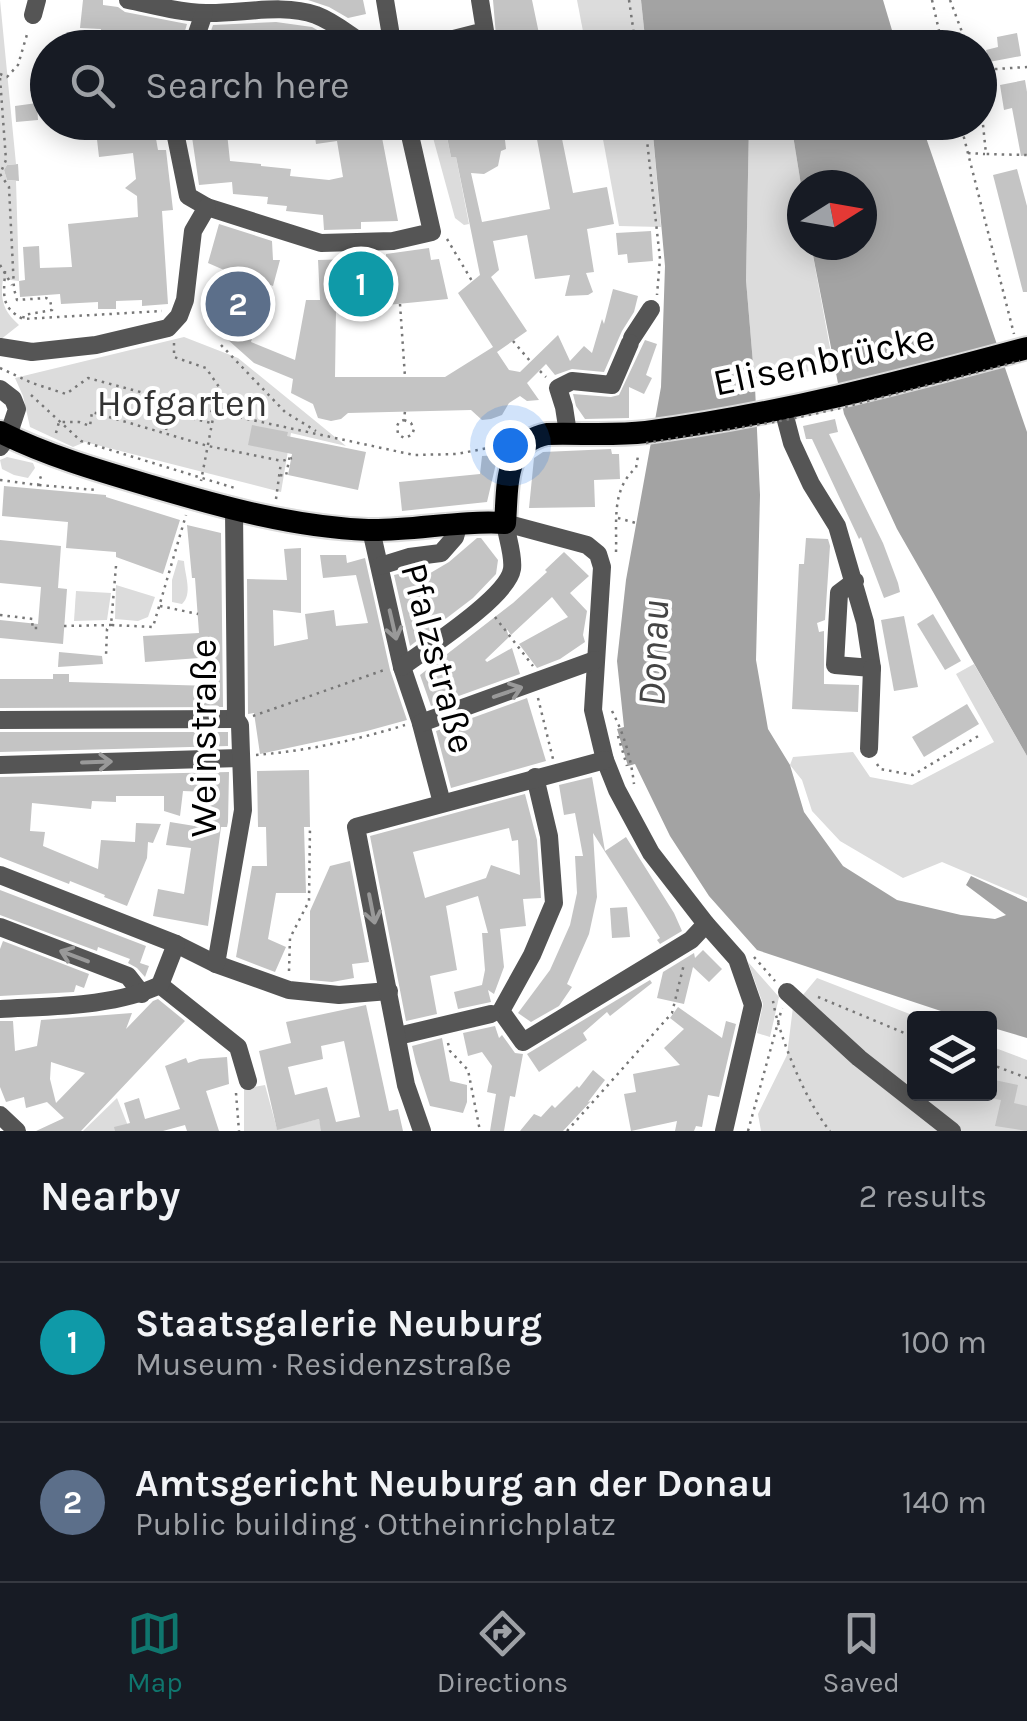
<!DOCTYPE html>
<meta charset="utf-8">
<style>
body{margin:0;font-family:Karla,sans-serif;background:#242831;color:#f1f3f6}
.controls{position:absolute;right:30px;bottom:30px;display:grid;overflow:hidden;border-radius:10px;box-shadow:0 5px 25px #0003}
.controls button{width:90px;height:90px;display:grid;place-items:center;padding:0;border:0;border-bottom:2px solid #363941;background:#171b24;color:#f1f3f6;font:50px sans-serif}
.compass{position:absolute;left:787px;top:170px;width:90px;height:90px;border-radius:50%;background:#171b24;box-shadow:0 5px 25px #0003;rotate:79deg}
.you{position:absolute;left:510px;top:445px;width:35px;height:35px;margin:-25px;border:8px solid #fff;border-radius:50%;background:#1a73e8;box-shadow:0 0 0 15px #1a73e833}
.badge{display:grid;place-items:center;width:65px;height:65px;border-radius:50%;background:#0f766e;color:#fff;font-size:32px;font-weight:700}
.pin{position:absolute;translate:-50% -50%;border:5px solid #fff;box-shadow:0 2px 10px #0006}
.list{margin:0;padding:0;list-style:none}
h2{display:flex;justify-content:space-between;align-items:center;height:130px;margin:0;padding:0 40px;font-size:42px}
h2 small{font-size:32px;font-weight:400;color:#9ea1a6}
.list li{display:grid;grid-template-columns:65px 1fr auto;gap:30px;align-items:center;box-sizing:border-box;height:160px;padding:0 40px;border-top:2px solid #363941}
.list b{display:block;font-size:38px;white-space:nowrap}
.list p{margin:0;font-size:32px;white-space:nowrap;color:#9ea1a6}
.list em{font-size:32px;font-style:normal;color:#9ea1a6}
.icon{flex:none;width:55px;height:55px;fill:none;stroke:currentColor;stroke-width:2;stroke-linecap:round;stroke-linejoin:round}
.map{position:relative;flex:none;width:1027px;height:1131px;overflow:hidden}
.search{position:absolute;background:#171b24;box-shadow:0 5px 25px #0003;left:30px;right:30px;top:30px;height:110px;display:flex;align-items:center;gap:25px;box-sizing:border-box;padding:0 35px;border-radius:55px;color:#9ea1a6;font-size:38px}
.sheet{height:450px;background:#171b24}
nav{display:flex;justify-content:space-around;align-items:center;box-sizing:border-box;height:140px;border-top:2px solid #363941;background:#171b24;font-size:28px;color:#9ea1a6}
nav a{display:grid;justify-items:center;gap:5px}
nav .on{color:#0f766e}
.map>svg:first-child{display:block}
.green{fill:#dcdcdc}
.water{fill:#a3a3a3}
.building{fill:#c4c4c4;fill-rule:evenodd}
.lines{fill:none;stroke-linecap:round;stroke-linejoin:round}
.major-casing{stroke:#dbdbdb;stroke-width:26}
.path{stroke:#777;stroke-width:2.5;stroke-dasharray:2.5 5;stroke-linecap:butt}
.minor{stroke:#555;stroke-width:18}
.major{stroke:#000;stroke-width:22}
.path-bridge{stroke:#777;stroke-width:2.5;stroke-dasharray:2.5 5;stroke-linecap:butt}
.oneway{stroke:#999}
.labels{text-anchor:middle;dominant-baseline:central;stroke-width:8;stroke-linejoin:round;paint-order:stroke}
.street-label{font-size:38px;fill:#000;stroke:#fff}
.park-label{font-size:38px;fill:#333;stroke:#fff}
.water-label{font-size:40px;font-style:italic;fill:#444;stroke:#fff}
</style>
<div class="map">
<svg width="1027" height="1131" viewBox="0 0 1027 1131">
<rect width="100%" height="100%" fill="#fff"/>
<g class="green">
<path d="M0,0l16,164 -9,1 -3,5 3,10 9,1 3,100 -16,-2c-3,21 0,32 16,46l-19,15z"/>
<polygon points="577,0 641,0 646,47 586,47"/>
<polygon points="429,123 444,123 451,157 456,157 469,224 464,225 455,218"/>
<polygon points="600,123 652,123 661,227 619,226"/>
<polygon points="749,123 791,123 802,191 802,245 811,245 833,364 755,387 746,280"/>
<polygon points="184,337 238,358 346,446 291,433 281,492 85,442 73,447 30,427 23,396 15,378"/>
<polygon points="7,457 33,463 35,468 28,478 14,475 2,469 0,460"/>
<path d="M178,560l6,1c1,15 9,33 -2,43l-10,-2v-22z"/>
<polygon points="116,585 155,597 148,617 138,621 115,619"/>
<polygon points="76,591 111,593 107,620 74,621"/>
<polygon points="974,664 1027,756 1027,898 942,862 903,878 840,841 812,811 802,780 790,765 793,757 853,752 870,777 912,785 994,742 956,674"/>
<polygon points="748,962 779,997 770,1037 757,1033 763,1004"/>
<polygon points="817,978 920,1018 914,1018 914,1094 990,1094 990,1046 1027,1060 1027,1131 761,1131 758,1114 787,1055 793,1007"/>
<polygon points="265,1085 277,1129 319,1119 322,1131 244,1131 244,1089"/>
<polygon points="117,1098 130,1131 83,1131"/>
</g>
<g class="water">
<polygon points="641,0 883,0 897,47 646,47"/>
<polygon points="652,123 749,123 746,280 755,387 760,495 756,660 768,729 790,765 804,812 843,866 897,900 961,915 995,919 1006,915 966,885 971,876 1027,902 1027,1038 990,1027 990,1018 962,1018 757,950 709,896 670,836 635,764 628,766 617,729 624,727 617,661 626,580 661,387 665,266"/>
<polygon points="791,123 921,123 1027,432 1027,756 897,529 844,414 811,245 862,245 862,185 802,185 802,191"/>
</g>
<g class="building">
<polygon points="83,0 103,0 103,5 118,7 125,12 187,24 180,48 147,48 148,35 113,32 113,48 99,48 101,29 80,28"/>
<polygon points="308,0 363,0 366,14 348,18 329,7"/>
<polygon points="493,0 532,0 542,48 471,48 489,43 496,36"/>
<polygon points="276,22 312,27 345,46 214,48 206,45 213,25"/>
<polygon points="1017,33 1021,56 989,62 986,50 998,47 997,37"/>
<polygon points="48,57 48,89 30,91 37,58"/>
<polygon points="1025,80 1027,92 1027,155 1021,156 1012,108 1004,110 1000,85"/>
<polygon points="37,103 38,120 16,122 15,106"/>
<polygon points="95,122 153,122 158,150 166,150 173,210 162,211 168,304 142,306 142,300 116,301 116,309 98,309 98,302 61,304 60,294 20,297 19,281 25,280 23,247 39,246 40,268 72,267 68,224 138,217 137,196 125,188 136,179 133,153 99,157"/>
<polygon points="188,122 212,122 215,135 227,133 230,161 261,164 261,166 291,169 290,176 329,180 343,177 337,141 316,144 313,122 379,122 398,221 361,222 361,229 324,230 323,215 286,211 287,206 267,204 268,197 233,194 232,182 199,185 192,137 189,137"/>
<path d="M444,122h119v6l-3,1 13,64 34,-6 7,37 -27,5 7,43 -8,1 7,19 -5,3 -23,1 5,-21 -35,4 -8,-44 -34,6 6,29 -8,7 36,54 -30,21 12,18 11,2 38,-37 12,26 14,-15 8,7 10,-34 2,5 9,-35 25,7 -4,16 -12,19 -18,41 -32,-3 -17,6 -9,-11 -19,19 12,17 -12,1 -7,-5 -11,7 -7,12 -11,4 -9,1 -11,-10 -123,3 -7,6 -10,2 -13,-3 -5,-14 -22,-11 2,-14 -39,-16 -45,-40 15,-53 -16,-7 11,-39 53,17 1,19h7l-7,26 -5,-2 -17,58 44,18 11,-60h14l-2,-40 68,-2v-4l43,-6 2,12 8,-1 9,40 -71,7v8l-6,5 -8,1 -9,-12 -18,2 -1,67h110l48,-30 -35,-54 22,-18 -24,-118h-5zM536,134l14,75 -68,13 -11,-49 13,1 14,-8 3,-15 5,-2 -1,-9z"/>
<polygon points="18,164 19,181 7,180 4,170 7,165"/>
<polygon points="1017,169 1027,206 1027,292 1023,292 993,175"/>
<polygon points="651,231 653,261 628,263 627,254 618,255 616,233"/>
<polygon points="645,340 657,344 646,375 652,378 644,394 629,387 629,418 585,419 576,406 573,394 611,397 619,395"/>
<polygon points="835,419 838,432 829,434 883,543 898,583 900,592 884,598 861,537 859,539 812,439 806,439 803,426"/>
<polygon points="252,425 288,432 287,436 366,452 358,490 288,475 292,454 248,445"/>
<polygon points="611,449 612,454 619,454 620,479 594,480 595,507 529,508 534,458 543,452"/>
<polygon points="498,455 487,502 402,511 399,482 480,474 482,456"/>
<polygon points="4,486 106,495 106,497 180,520 163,574 116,557 116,552 66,548 68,522 2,516"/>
<polygon points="187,525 221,533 223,707 0,708 0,679 53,679 53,674 69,674 69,682 213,686 213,657 145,662 143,636 199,633 195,578 192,578"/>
<polygon points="477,538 481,538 498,560 496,574 473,598 410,646 394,575 423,568 427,575 449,562"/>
<polygon points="806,538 828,539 830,546 825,620 817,623 819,632 824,631 824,684 859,685 858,712 792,709 799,564 804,564"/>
<polygon points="0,540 61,546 58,588 67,589 63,644 0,638 0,620 38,624 41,587 0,583"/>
<polygon points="301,548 301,613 273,610 274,646 308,639 305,614 334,610 336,626 368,623 356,575 323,578 320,555 346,555 347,563 365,558 390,670 407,720 367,731 260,754 254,713 248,714 247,579 287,580 284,549"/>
<polygon points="564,552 589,576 570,593 587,611 583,635 585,642 560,659 537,668 519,644 568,617 552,597 511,635 506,628 509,637 485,660 487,662 512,648 520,674 431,706 420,675 513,603 547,572 545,570"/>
<polygon points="933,614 961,661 945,670 917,624"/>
<polygon points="904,616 918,687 894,691 881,620"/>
<polygon points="59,652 102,656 103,664 58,667"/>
<polygon points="527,698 546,761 451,788 436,731"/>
<polygon points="967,704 979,724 924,757 912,737"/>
<polygon points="0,732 228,732 228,746 0,752"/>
<polygon points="309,770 310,827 304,827 306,893 276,893 268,939 286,947 275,972 236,957 252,866 267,866 266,827 258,827 257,771"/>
<polygon points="229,772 228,822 227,827 221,827 208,926 153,916 158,889 184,894 191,848 166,845 170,822 207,828 208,792 183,791 180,816 164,811 164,796 116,796 116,802 92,801 91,809 32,803 30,831 45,832 43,846 98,869 101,840 135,842 136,823 161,824 153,843 148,842 147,858 127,906 104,897 105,895 70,881 69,884 0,857 0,777"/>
<polygon points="592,777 605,851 626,837 674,913 682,931 660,944 657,940 660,938 593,833 597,897 589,934 567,984 572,987 559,1006 531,1022 518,1013 550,970 570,925 577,893 575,856 583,856 575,813 564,815 559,785"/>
<path d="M525,794l12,46 4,58 -18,1 3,27 -26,3 4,38 -10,27 -6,-4 3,12 -33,7 -4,-17 28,-7 3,-15 -3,-37h6l-10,-37 -32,10 11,64 -27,6 7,38 -31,7 -36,-185zM509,828l3,13 6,-1 2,35 -29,-10 -5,13 -61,20 -12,-46z"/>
<polygon points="350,861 369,962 352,964 354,978 332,982 310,980 310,911 330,866"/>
<polygon points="0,890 146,946 140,963 149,966 145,977 137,968 128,963 130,959 98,947 97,951 0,915"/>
<polygon points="627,907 630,937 612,938 610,908"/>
<polygon points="3,941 89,974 84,988 76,985 74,992 0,996 0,949"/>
<polygon points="703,950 722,969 709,982 693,967 684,1004 657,998 663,972 694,953 695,958"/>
<polygon points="650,980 652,983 610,1016 607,1012 583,1033 587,1040 539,1072 527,1054"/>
<path d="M158,999l27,22 -104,110h-45l28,-13 -17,-16 -21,6 -2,-11 -18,5 -6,-15v-66h13l2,30 22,-5 4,-26 91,-7 -6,16 27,-28zM51,1062l34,11 -29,30 -6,-24z"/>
<path d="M366,1005l23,106 9,-2 5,22h-82l-2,-12 -42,11 -18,-79 32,-8 -5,-21zM344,1041l16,76 -24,5 -9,-35 -32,8 -7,-28 35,-8 -2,-13z"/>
<polygon points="678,1007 722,1038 726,1021 736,1024 719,1097 708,1095 702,1127 696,1126 694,1131 675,1131 677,1121 631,1131 624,1094 636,1092 633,1074 680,1065 664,1048 684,1029 670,1018"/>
<polygon points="495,1026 499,1038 502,1035 515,1053 523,1054 515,1097 510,1096 504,1131 490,1131 496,1094 487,1092 492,1066 482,1052 468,1056 463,1033"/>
<polygon points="442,1038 450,1081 467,1085 467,1102 463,1113 430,1106 416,1063 412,1046"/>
<polygon points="227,1057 229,1084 206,1091 219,1131 187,1131 185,1125 163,1131 115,1131 114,1127 130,1123 124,1103 139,1098 145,1119 180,1109 165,1066 186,1058 188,1063 200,1059"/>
<polygon points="593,1070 605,1080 588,1102 591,1101 563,1131 520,1131 534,1114 541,1117 552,1105 555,1108 577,1086 579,1088"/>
<polygon points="990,1079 1018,1085 1014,1103 1027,1106 1027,1131 995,1126 1001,1100 990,1098"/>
</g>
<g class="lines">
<defs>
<path id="major" d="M0,432c48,24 100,39 151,54 71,21 143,41 217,44 46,1 91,-10 137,-7 3,-36 -2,-80 42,-89 33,-1 66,2 99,-2 130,-17 255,-50 381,-84"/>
</defs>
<use href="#major" class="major-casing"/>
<g class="path">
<polyline points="629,0 636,48"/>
<polyline points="932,0 943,48"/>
<polyline points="950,0 968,48"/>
<polyline points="980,70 1027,67"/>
<polyline points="0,74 7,77 18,65 28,31"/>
<polyline points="0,78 6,160 0,174 9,187 14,289 17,300 46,298 50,300 52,310 24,315 23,319"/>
<polyline points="980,95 986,154 1027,155"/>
<polyline points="645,122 660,259 657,295"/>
<polyline points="960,122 1014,334"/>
<polyline points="968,153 985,154"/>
<polyline points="447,239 472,281"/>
<polyline points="0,265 12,285"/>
<path d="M5,271c-1,24 -5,36 18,48l139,-8"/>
<polyline points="400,304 405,377"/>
<polyline points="513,341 530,361"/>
<polyline points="174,343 174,357 206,368 219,387 201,481"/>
<polyline points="221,345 285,412 316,431"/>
<polyline points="0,368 32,383 66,394 88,378 215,412 414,455 457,454 498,446"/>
<polyline points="540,371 546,377"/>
<polyline points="31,395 81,441 238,489"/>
<polyline points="404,420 411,423 414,429 412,435 404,438 398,434 397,426 399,422 404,420 405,411"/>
<polyline points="166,430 170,417 175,414 211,423"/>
<polyline points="56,433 59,422 79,422 90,426 92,412 208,446 282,461 292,458"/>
<polyline points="280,475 286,476 290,455"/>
<polyline points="0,480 38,485 42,473"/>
<polyline points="39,485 96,490"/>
<polyline points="276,499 281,462"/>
<polyline points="618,518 636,523"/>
<path d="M616,552c1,-30 -5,-63 20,-84l2,-12"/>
<polyline points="116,566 111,625 153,627 186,515"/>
<polyline points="160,606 198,614"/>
<polyline points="0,615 33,619 32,628 38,628"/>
<polyline points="495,617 533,666"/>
<polyline points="64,626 111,625 107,629 106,656"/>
<polyline points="538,698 553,759"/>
<path d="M612,711c12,23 19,47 22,73"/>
<polyline points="253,716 387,669"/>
<polyline points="618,736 627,766"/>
<path d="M256,755c51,-4 100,-15 149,-30"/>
<polyline points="877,764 880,769 913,775 980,735"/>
<polyline points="754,957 775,981"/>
<polyline points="289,971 290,938 309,901 310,827"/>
<polyline points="818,997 914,1037"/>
<path d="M773,1001c6,36 33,101 57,130"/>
<polyline points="448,1043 450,1051 468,1070 480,1131"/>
<polyline points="990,1064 1027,1078"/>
<polyline points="236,1093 239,1131"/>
<polyline points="567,1131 672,1013 684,964"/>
<polyline points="748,1131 782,1008"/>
</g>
<g class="minor">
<path d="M128,0c25,5 52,13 78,13 35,1 76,-10 110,2 21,8 35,22 54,33"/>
<polyline points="385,0 393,48"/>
<polyline points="33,15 37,0"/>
<polyline points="192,48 204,13"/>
<polyline points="418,48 485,31 480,0"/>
<polyline points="175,122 175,132 188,196 207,207 321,243 393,241 432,232 407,122"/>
<polyline points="632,338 651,309"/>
<polyline points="0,347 32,352 96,345 168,328 179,316 185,300 193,231 207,207"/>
<polyline points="0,389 13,399 17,409 8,436 0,447"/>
<polyline points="783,409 792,443 811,484 837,526 865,622 872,668 835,665 839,593 855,581"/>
<polyline points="568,433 564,407 558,388 572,381 612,385 630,343"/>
<polyline points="371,530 402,667 420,720 442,803"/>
<polyline points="380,566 409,557 441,553 455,537 459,523"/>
<path d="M402,667c24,-18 106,-70 110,-98 2,-13 -5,-32 -7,-46l82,22 11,9 4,13 -9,143 12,50 12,30 34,63 55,71 31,35 16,46 -29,126"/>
<polyline points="0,720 236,719"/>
<polyline points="421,723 595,660"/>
<polyline points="869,749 872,668"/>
<polyline points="0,765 240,758"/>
<polyline points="535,777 549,836 554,903 532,955 501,1011 523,1042 691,940 706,924"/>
<polyline points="0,875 176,944 216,964 289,990 339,995 389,991"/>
<polyline points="0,927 128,976 142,994"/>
<polyline points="216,964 243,810 240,725 236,719 234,510"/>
<polyline points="160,985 238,1047 248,1081"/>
<polyline points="787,992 859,1058 952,1131"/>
<path d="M0,1009c51,-3 114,-2 160,-24l16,-41"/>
<polyline points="398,1036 491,1014"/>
<polyline points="0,1115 17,1131"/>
<polyline points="422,1131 406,1085 356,827 605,760"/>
</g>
<use href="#major" class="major"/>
<polyline class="path-bridge" points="646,443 786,420 841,408 1020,361"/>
</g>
<defs><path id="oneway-shaft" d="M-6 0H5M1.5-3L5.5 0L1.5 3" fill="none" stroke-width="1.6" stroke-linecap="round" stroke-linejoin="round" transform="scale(2.5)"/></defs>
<g class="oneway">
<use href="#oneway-shaft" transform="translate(393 625) rotate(77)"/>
<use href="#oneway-shaft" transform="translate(508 692) rotate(-19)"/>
<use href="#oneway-shaft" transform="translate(97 762) rotate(-2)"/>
<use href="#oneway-shaft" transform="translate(372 909) rotate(79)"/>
<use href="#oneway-shaft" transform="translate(74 956) rotate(-159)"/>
</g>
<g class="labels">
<g class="street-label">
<text transform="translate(824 360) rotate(-12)">Elisenbrücke</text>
<text transform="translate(438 658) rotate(75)">Pfalzstraße</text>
<text transform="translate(203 738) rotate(-90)">Weinstraße</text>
</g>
<g class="park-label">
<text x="182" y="403">Hofgarten</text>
</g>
<g class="water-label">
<text transform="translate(653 653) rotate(-88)">Donau</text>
</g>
</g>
</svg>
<div class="controls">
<button><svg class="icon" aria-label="layers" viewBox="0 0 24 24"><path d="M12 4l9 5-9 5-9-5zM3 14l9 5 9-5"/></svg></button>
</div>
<svg class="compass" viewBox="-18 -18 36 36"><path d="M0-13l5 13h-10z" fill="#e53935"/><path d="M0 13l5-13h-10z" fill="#9ea1a6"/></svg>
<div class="you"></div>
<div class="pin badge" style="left:361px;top:284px;background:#0f9aa8">1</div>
<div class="pin badge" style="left:238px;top:304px;background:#5c6f8a">2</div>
<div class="search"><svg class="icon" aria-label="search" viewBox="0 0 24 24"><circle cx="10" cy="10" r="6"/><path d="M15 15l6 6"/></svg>Search here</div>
</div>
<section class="sheet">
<h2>Nearby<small>2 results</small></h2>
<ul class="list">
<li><span class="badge" style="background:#0f9aa8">1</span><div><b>Staatsgalerie Neuburg</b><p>Museum · Residenzstraße</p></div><em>100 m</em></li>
<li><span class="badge" style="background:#5c6f8a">2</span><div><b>Amtsgericht Neuburg an der Donau</b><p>Public building · Ottheinrichplatz</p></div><em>140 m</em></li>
</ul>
</section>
<nav>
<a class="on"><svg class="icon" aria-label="map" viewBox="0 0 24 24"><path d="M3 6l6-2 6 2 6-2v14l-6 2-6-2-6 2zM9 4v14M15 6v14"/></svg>Map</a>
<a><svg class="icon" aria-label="directions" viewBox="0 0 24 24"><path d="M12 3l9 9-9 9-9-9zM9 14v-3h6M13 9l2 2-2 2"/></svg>Directions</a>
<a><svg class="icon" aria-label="saved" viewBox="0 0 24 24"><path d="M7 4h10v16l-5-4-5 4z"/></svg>Saved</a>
</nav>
